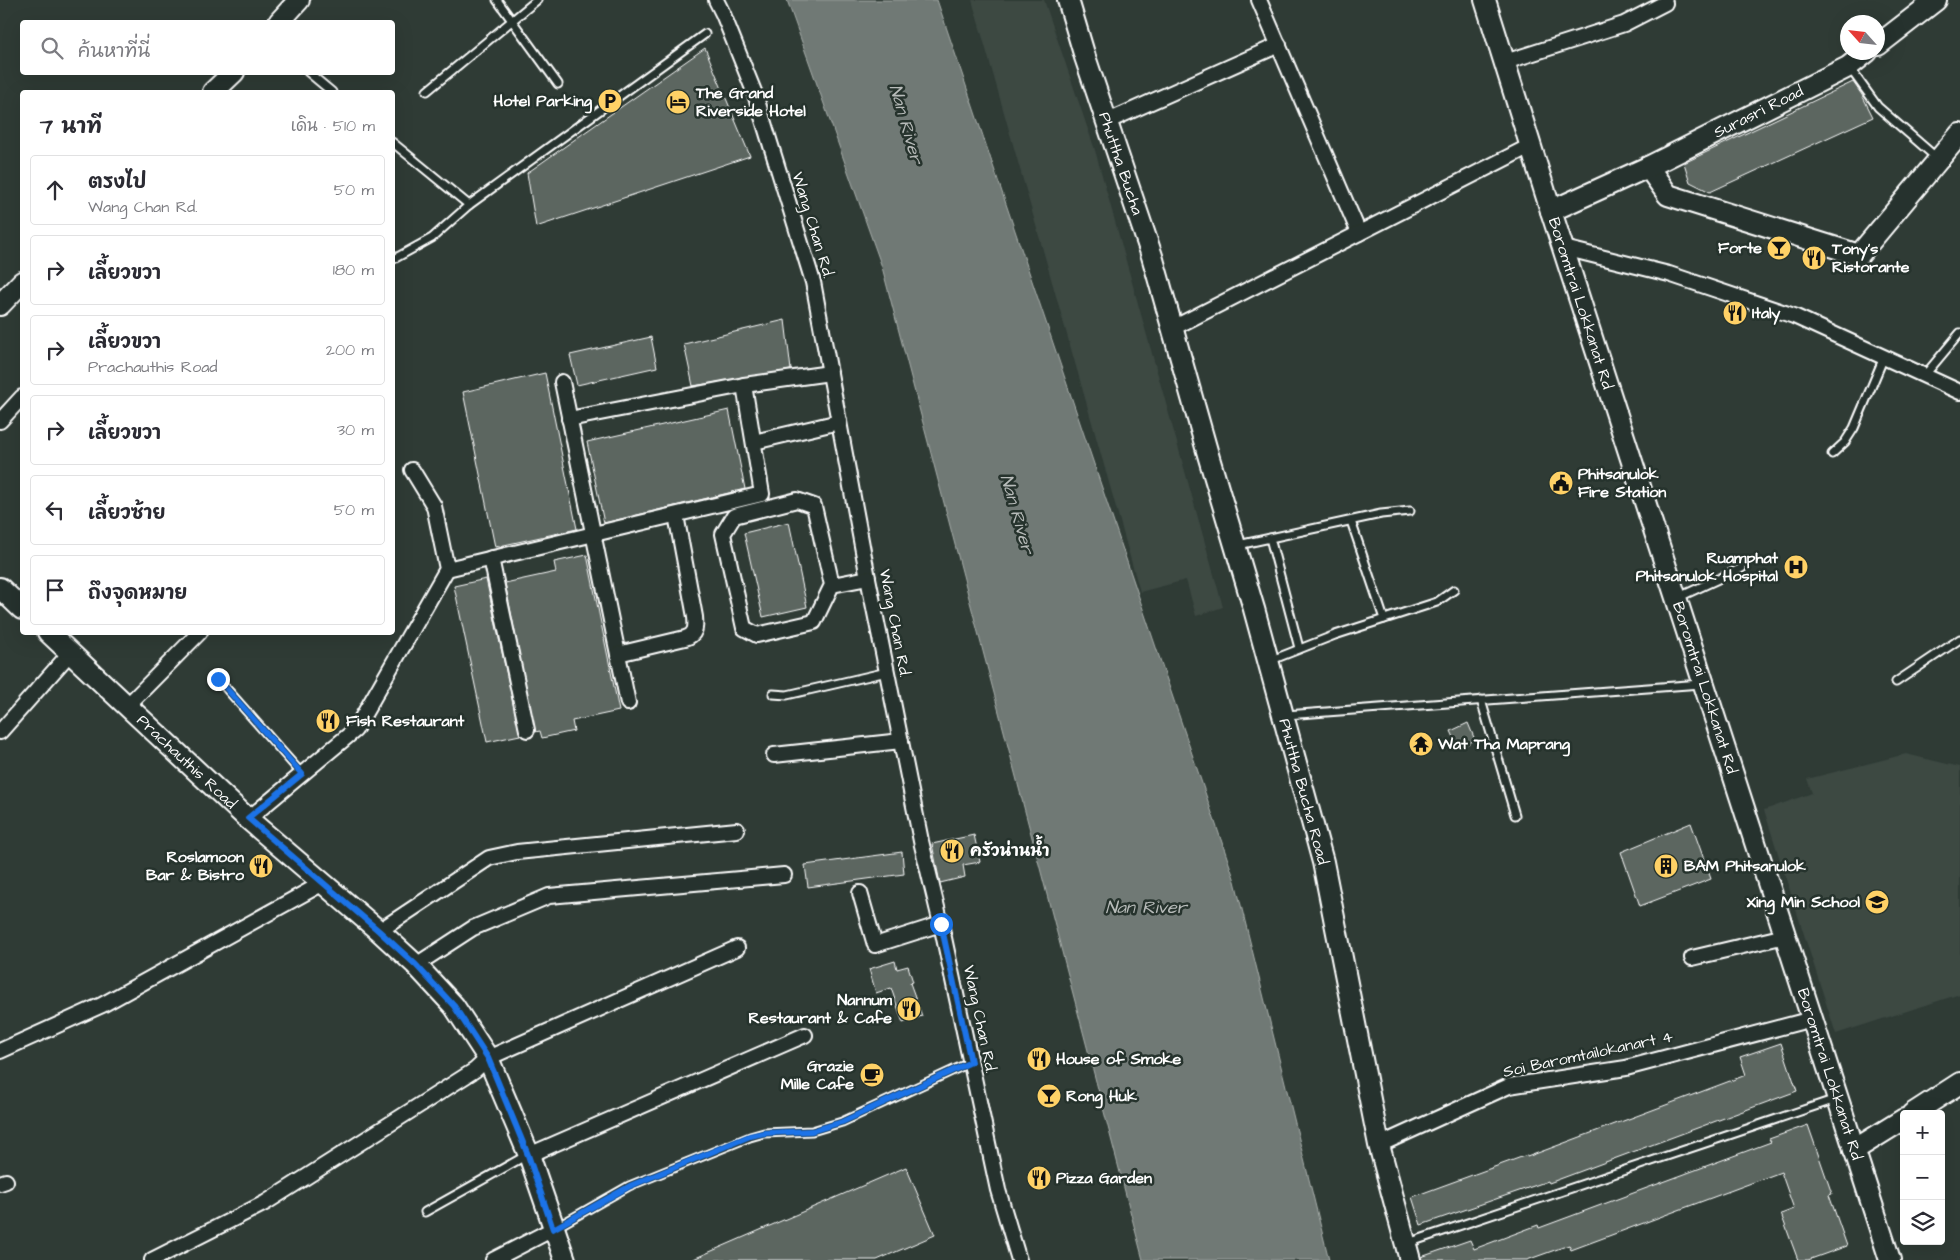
<!DOCTYPE html>
<html lang="th">
<meta charset="utf-8">
<style>
body{margin:0;font-family:"Architects Daughter","Playpen Sans Thai",sans-serif;background:#f7f7f7;color:#2b2b33}
.controls{position:absolute;right:15px;bottom:15px;display:grid;overflow:hidden;border-radius:5px;box-shadow:0 5px 20px #0002}
.controls button{width:45px;height:45px;display:grid;place-items:center;padding:0;border:0;border-bottom:1px solid #e1e1e2;background:#fff;color:#2b2b33;font:25px sans-serif}
.compass{position:absolute;left:1840px;top:15px;width:45px;height:45px;border-radius:50%;background:#fff;box-shadow:0 5px 20px #0002;rotate:297deg}
.stop{position:absolute;width:15px;height:15px;margin:-11px;border:4px solid #1a73e8;border-radius:50%;background:#fff}
.stop.end{background:#1a73e8;border-color:#fff;box-shadow:0 1px 5px #0008}
.list{margin:0;padding:0;list-style:none}
h2{display:flex;justify-content:space-between;align-items:center;height:65px;margin:0;padding:0 20px;font-size:21px}
h2 small{font-size:16px;font-weight:400;color:#7c7c81}
.list li{display:grid;grid-template-columns:32px 1fr auto;gap:15px;align-items:center;box-sizing:border-box;height:70px;margin:0 10px 10px;padding:0 10px;border:1px solid #e1e1e2;border-radius:5px}
.list b{display:block;font-size:19px;white-space:nowrap}
.list p{margin:0;font-size:16px;white-space:nowrap;color:#7c7c81}
.list em{font-size:16px;font-style:normal;color:#7c7c81}
.icon{flex:none;width:28px;height:28px;fill:none;stroke:currentColor;stroke-width:2;stroke-linecap:round;stroke-linejoin:round}
.map{position:relative;flex:none;width:1960px;height:1260px;overflow:hidden}
.search{position:absolute;background:#fff;box-shadow:0 5px 20px #0002;left:20px;top:20px;width:375px;height:55px;display:flex;align-items:center;gap:12px;box-sizing:border-box;padding:0 18px;border-radius:5px;color:#7c7c81;font-size:19px}
.panel{position:absolute;background:#fff;box-shadow:0 5px 20px #0002;left:20px;top:90px;width:375px;height:545px;border-radius:5px}
.map>svg:first-child{display:block}
.built{fill:#3c4842}
.water{fill:#707975;stroke:#a9afac}
.building{fill:#5b6661;stroke:#fff}
.lines{fill:none;stroke-linecap:round;stroke-linejoin:round}
.lane-casing{stroke:#fff;stroke-width:11}
.street-casing{stroke:#fff;stroke-width:18}
.secondary-casing{stroke:#fff;stroke-width:24}
.lane{stroke:#26332d;stroke-width:7}
.street{stroke:#26332d;stroke-width:14}
.secondary{stroke:#26332d;stroke-width:20}
.route{stroke:#1a73e8;stroke-width:6}
.labels{text-anchor:middle;dominant-baseline:central;stroke-width:5;stroke-linejoin:round;paint-order:stroke}
.poi-label{font-size:16px;font-weight:bold;fill:#fff;stroke:#26332d;text-anchor:start}
.street-label{font-size:16px;fill:#fff;stroke:#26332d}
.water-label{font-size:18px;font-style:italic;fill:#b8bcba;stroke:#26332d}
</style>
<div class="map">
<svg width="1960" height="1260" viewBox="0 0 1960 1260">
<rect width="100%" height="100%" fill="#2f3b35"/>
<filter id="ink" filterUnits="userSpaceOnUse"><feTurbulence type="fractalNoise" baseFrequency=".02" numOctaves="2"/><feDisplacementMap in="SourceGraphic" scale="10" xChannelSelector="R" yChannelSelector="G"/><feConvolveMatrix kernelMatrix="1 2 1 2 8 2 1 2 1" color-interpolation-filters="sRGB"/></filter>
<g filter="url(#ink)">
<g class="built">
<polygon points="972,0 1044,0 1095,150 1223,607 1196,616 1186,580 1140,592"/>
<polygon points="1906,754 1960,767 1960,994 1836,1034 1764,810 1812,793 1807,779"/>
</g>
<polygon class="water" points="787,0 937,0 1235,881 1329,1260 1143,1260 882,267"/>
<g class="building">
<polygon points="705,48 750,156 536,227 527,173"/>
<polygon points="1853,82 1862,95 1873,117 1710,192 1690,182 1684,163"/>
<polygon points="785,320 791,370 693,386 684,344"/>
<polygon points="651,337 657,367 577,385 570,355"/>
<polygon points="545,373 577,529 495,547 463,392"/>
<polygon points="729,410 745,489 604,523 587,442"/>
<polygon points="789,522 807,607 763,617 744,533"/>
<polygon points="587,555 619,711 572,721 574,731 542,738 540,731 535,732 505,583 556,572 554,562"/>
<polygon points="486,579 520,735 487,742 454,586"/>
<polygon points="1468,723 1475,740 1459,748 1451,731"/>
<polygon points="1691,823 1711,879 1640,906 1621,852"/>
<polygon points="974,835 980,862 963,865 965,877 940,883 932,844"/>
<polygon points="902,852 904,874 808,887 805,865"/>
<polygon points="895,961 897,969 908,966 913,982 910,983 922,1016 903,1023 891,988 876,993 869,969"/>
<polygon points="1781,1043 1797,1091 1549,1183 1548,1181 1421,1225 1412,1197 1527,1155 1527,1157 1746,1075 1740,1057"/>
<polygon points="1808,1125 1832,1194 1829,1195 1847,1246 1808,1260 1798,1260 1781,1214 1794,1209 1781,1172 1571,1250 1569,1245 1527,1260 1422,1260 1421,1257 1470,1240 1474,1249 1538,1225 1539,1228 1771,1142 1769,1139"/>
<polygon points="906,1167 935,1235 877,1260 691,1260"/>
</g>
<g class="lines">
<defs>
<g id="lane">
<polyline points="497,0 558,84"/>
<polyline points="1849,67 1878,107 1938,159"/>
<polyline points="308,72 332,92"/>
<polyline points="427,91 537,0"/>
<polyline points="392,142 469,205"/>
<polyline points="392,260 432,238 469,205 705,34"/>
<polyline points="1924,376 1960,333"/>
<polyline points="1832,454 1845,442 1854,428 1884,357"/>
<polyline points="1351,521 1384,619"/>
<polyline points="1270,538 1299,648"/>
<polyline points="1238,545 1381,514 1410,511"/>
<polyline points="1677,598 1742,568"/>
<polyline points="1269,661 1335,635 1437,602 1454,590"/>
<polyline points="218,679 302,774"/>
<polyline points="1896,682 1960,639"/>
<polyline points="773,694 787,695 887,672"/>
<polyline points="1481,700 1515,815"/>
<polyline points="1286,715 1701,684"/>
<polyline points="425,1212 527,1155"/>
<polyline points="555,1228 629,1186 750,1137 764,1133 812,1131 842,1122 971,1062"/>
<polyline points="1408,1243 1836,1099"/>
</g>
<g id="street">
<polyline points="716,0 723,14 755,94 813,282 868,578 921,841 941,924 998,1190 1019,1260"/>
<polyline points="1259,0 1359,233"/>
<polyline points="1505,62 1624,24 1665,3"/>
<polyline points="1106,122 1279,45"/>
<polyline points="1564,248 1669,274 1794,316 1960,392"/>
<polyline points="1173,328 1530,146"/>
<polyline points="562,382 628,703"/>
<polyline points="569,419 744,385 830,373"/>
<polyline points="0,421 22,397"/>
<polyline points="754,442 839,422"/>
<polyline points="491,558 527,730"/>
<polyline points="447,569 762,494 744,385"/>
<polyline points="832,585 814,622 757,635 744,628 723,534 734,516 797,500 814,506 832,585 868,578"/>
<path d="M618,654l67,-16c11,-3 11,-11 10,-21l-19,-102"/>
<polyline points="127,706 200,632"/>
<polyline points="0,732 70,653"/>
<polyline points="774,755 901,741"/>
<polyline points="248,819 355,730 447,569 434,506 412,470"/>
<polyline points="860,893 875,945 941,924"/>
<polyline points="379,931 489,858 517,852 737,830"/>
<polyline points="1692,958 1785,936"/>
<polyline points="416,965 473,928 549,896 784,875"/>
<polyline points="0,1051 102,1005 323,883"/>
<polyline points="1379,1145 1509,1086 1626,1068 1812,1019"/>
<polyline points="529,1155 805,1035"/>
<polyline points="0,1183 6,1181"/>
<polyline points="152,1260 265,1203 475,1070 488,1058 737,948"/>
<polyline points="493,1260 553,1229"/>
</g>
<g id="secondary">
<path id="s1" d="M1068,0l17,57 67,199 57,202 45,151 69,253 56,283 31,115"/>
<path id="s2" d="M1485,0l66,211 339,1049"/>
<polyline points="279,22 299,0"/>
<polyline points="1878,45 1936,0"/>
<polyline points="213,92 234,72"/>
<polyline points="1648,167 1668,195 1859,255 1960,134"/>
<path id="s3" d="M1551,211l97,-44 200,-100 19,-15"/>
<polyline points="0,305 22,282"/>
<polyline points="0,588 22,609"/>
<path id="s4" d="M48,632l200,187 131,112 37,34 38,41 34,52 41,97 36,105"/>
<polyline points="1912,1114 1960,1083"/>
<polyline points="1854,1150 1904,1119"/>
</g>
</defs>
<use href="#lane" class="lane-casing"/>
<use href="#street" class="street-casing"/>
<use href="#secondary" class="secondary-casing"/>
<use href="#lane" class="lane"/>
<use href="#street" class="street"/>
<use href="#secondary" class="secondary"/>
</g>
</g>
<g class="lines" filter="url(#ink)">
<polyline class="route" points="218,679 302,774 248,818 379,931 416,965 454,1006 488,1058 528,1155 553,1229 630,1186 750,1136 764,1133 812,1131 842,1122 971,1062 941,924"/>
</g>
<defs>
<symbol id="parking-disc" viewBox="-11 -11 22 22"><circle r="9.5" fill="#ffd166" stroke="#26332d"/><path d="M-3.5-5.5H1a3.5 3.5 0 0 1 0 7H-1V5.5H-3.5ZM-1-3.4V-.6H.8a1.4 1.4 0 0 0 0-2.8Z" fill="#111"/></symbol>
<symbol id="hotel-disc" viewBox="-11 -11 22 22"><circle r="9.5" fill="#ffd166" stroke="#26332d"/><path d="M-6-4.5h1.5V1H6V5H4.5V3h-9V5H-6ZM-4 0a1.8 1.8 0 1 1 3.6 0ZM.5 0V-2.5h3Q6-2.5 6 0Z" fill="#111"/></symbol>
<symbol id="bar-disc" viewBox="-11 -11 22 22"><circle r="9.5" fill="#ffd166" stroke="#26332d"/><path d="M-6-5H6L.8 .8V4.5H3.5V6h-7V4.5H-.8V.8Z" fill="#111"/></symbol>
<symbol id="restaurant-disc" viewBox="-11 -11 22 22"><circle r="9.5" fill="#ffd166" stroke="#26332d"/><path d="M-5-6h1v4h1v-4h1v4h1v-4h1v5L-1.5 .5V6h-2V.5L-5-1ZM5-6V6H3V1.5H1.5Q1.5-4 5-6Z" fill="#111"/></symbol>
<symbol id="civic-disc" viewBox="-11 -11 22 22"><circle r="9.5" fill="#ffd166" stroke="#26332d"/><path d="M-.6-6.5H3V-4.5H.6V-3L4-1V1h2V6H-6V1h2V-1L-.6-3ZM-1.2 2.5V6h2.4V2.5Z" fill="#111"/></symbol>
<symbol id="hospital-disc" viewBox="-11 -11 22 22"><circle r="9.5" fill="#ffd166" stroke="#26332d"/><path d="M-5-5h3v3.5h4V-5h3V5h-3V1.5h-4V5h-3Z" fill="#111"/></symbol>
<symbol id="temple-disc" viewBox="-11 -11 22 22"><circle r="9.5" fill="#ffd166" stroke="#26332d"/><path d="M0-6L5-2H3V0L6.5 2.5H4V6H1.5V3h-3V6H-4V2.5H-6.5L-3 0V-2H-5Z" fill="#111"/></symbol>
<symbol id="building-disc" viewBox="-11 -11 22 22"><circle r="9.5" fill="#ffd166" stroke="#26332d"/><path d="M-4-6H4V6H1V3H-1V6H-4ZM-2.5-4.3h1.7v1.8h-1.7ZM.8-4.3h1.7v1.8H.8ZM-2.5-1h1.7V.8h-1.7ZM.8-1h1.7V.8H.8Z" fill="#111"/></symbol>
<symbol id="school-disc" viewBox="-11 -11 22 22"><circle r="9.5" fill="#ffd166" stroke="#26332d"/><path d="M0-5L7-2L0 1L-7-2ZM-4 1L0 2.5L4 1V4Q0 6-4 4Z" fill="#111"/></symbol>
<symbol id="cafe-disc" viewBox="-11 -11 22 22"><circle r="9.5" fill="#ffd166" stroke="#26332d"/><path d="M-5.5-4.5H6V0H3Q3 3.5 0 3.5H-2.5Q-5.5 3.5-5.5 0ZM3-3.2v2h1.7v-2ZM-6 4.5H4V6H-6Z" fill="#111"/></symbol>
</defs>
<g fill-rule="evenodd">
<use href="#parking-disc" x="596" y="87" width="28" height="28"/>
<use href="#hotel-disc" x="664" y="88" width="28" height="28"/>
<use href="#bar-disc" x="1765" y="234" width="28" height="28"/>
<use href="#restaurant-disc" x="1800" y="244" width="28" height="28"/>
<use href="#restaurant-disc" x="1721" y="299" width="28" height="28"/>
<use href="#civic-disc" x="1547" y="469" width="28" height="28"/>
<use href="#hospital-disc" x="1782" y="553" width="28" height="28"/>
<use href="#restaurant-disc" x="314" y="707" width="28" height="28"/>
<use href="#temple-disc" x="1407" y="730" width="28" height="28"/>
<use href="#restaurant-disc" x="938" y="837" width="28" height="28"/>
<use href="#restaurant-disc" x="247" y="852" width="28" height="28"/>
<use href="#building-disc" x="1652" y="852" width="28" height="28"/>
<use href="#school-disc" x="1863" y="888" width="28" height="28"/>
<use href="#restaurant-disc" x="895" y="995" width="28" height="28"/>
<use href="#restaurant-disc" x="1025" y="1045" width="28" height="28"/>
<use href="#cafe-disc" x="858" y="1061" width="28" height="28"/>
<use href="#bar-disc" x="1035" y="1082" width="28" height="28"/>
<use href="#restaurant-disc" x="1025" y="1164" width="28" height="28"/>
</g>
<g class="labels">
<g class="poi-label">
<text x="696" y="93">The Grand<tspan x="696" dy="18">Riverside Hotel</tspan></text>
<text x="592" y="101" text-anchor="end">Hotel Parking</text>
<text x="1762" y="248" text-anchor="end">Forte</text>
<text x="1832" y="249">Tony's<tspan x="1832" dy="18">Ristorante</tspan></text>
<text x="1752" y="313">Italy</text>
<text x="1578" y="474">Phitsanulok<tspan x="1578" dy="18">Fire Station</tspan></text>
<text x="1778" y="558" text-anchor="end">Ruamphat<tspan x="1778" dy="18">Phitsanulok Hospital</tspan></text>
<text x="346" y="721">Fish Restaurant</text>
<text x="1438" y="744">Wat Tha Maprang</text>
<text x="970" y="851">ครัวน่านน้ำ</text>
<text x="244" y="857" text-anchor="end">Roslamoon<tspan x="244" dy="18">Bar &amp; Bistro</tspan></text>
<text x="1684" y="866">BAM Phitsanulok</text>
<text x="1860" y="902" text-anchor="end">Xing Min School</text>
<text x="892" y="1000" text-anchor="end">Nannum<tspan x="892" dy="18">Restaurant &amp; Cafe</tspan></text>
<text x="1056" y="1059">House of Smoke</text>
<text x="854" y="1066" text-anchor="end">Grazie<tspan x="854" dy="18">Mille Cafe</tspan></text>
<text x="1066" y="1096">Rong Huk</text>
<text x="1056" y="1178">Pizza Garden</text>
</g>
<g class="street-label">
<text stroke="none"><textPath href="#s3" startOffset="230">Surasri Road</textPath></text>
<text stroke="none"><textPath href="#s1" startOffset="172">Phuttha Bucha</textPath></text>
<text transform="translate(813 225) rotate(73)">Wang Chan Rd.</text>
<text stroke="none"><textPath href="#s2" startOffset="318">Boromtrai Lokkanat Rd</textPath></text>
<text transform="translate(895 623) rotate(79)">Wang Chan Rd.</text>
<text stroke="none"><textPath href="#s2" startOffset="722">Boromtrai Lokkanat Rd</textPath></text>
<text stroke="none"><textPath href="#s4" startOffset="190">Prachauthis Road</textPath></text>
<text stroke="none"><textPath href="#s1" startOffset="826">Phuttha Bucha Road</textPath></text>
<text transform="translate(980 1019) rotate(78)">Wang Chan Rd.</text>
<text transform="translate(1588 1054) rotate(-12)">Soi Baromtailokanart 4</text>
<text stroke="none"><textPath href="#s2" startOffset="1128">Boromtrai Lokkanat Rd</textPath></text>
</g>
<g class="water-label">
<text transform="translate(906 124) rotate(74)">Nan River</text>
<text transform="translate(1017 514) rotate(74)">Nan River</text>
<text x="1146" y="907">Nan River</text>
</g>
</g>
</svg>
<div class="controls">
<button>+</button>
<button>−</button>
<button><svg class="icon" aria-label="layers" viewBox="0 0 24 24"><path d="M12 4l9 5-9 5-9-5zM3 14l9 5 9-5"/></svg></button>
</div>
<svg class="compass" viewBox="-18 -18 36 36"><path d="M0-13l5 13h-10z" fill="#e53935"/><path d="M0 13l5-13h-10z" fill="#7c7c81"/></svg>
<div class="stop" style="left:941px;top:924px"></div>
<div class="stop end" style="left:218px;top:679px"></div>
<div class="search"><svg class="icon" aria-label="search" viewBox="0 0 24 24"><circle cx="10" cy="10" r="6"/><path d="M15 15l6 6"/></svg>ค้นหาที่นี่</div>
<section class="panel">
<h2>7 นาที<small>เดิน · 510 m</small></h2>
<ul class="list">
<li><svg class="icon" aria-label="ahead" viewBox="0 0 24 24"><path d="M12 20V5M6 11l6-6 6 6"/></svg><div><b>ตรงไป</b><p>Wang Chan Rd.</p></div><em>50 m</em></li>
<li><svg class="icon" aria-label="right" viewBox="0 0 24 24"><path d="M7 20v-9h11M14 6l5 5-5 5"/></svg><div><b>เลี้ยวขวา</b></div><em>180 m</em></li>
<li><svg class="icon" aria-label="right" viewBox="0 0 24 24"><path d="M7 20v-9h11M14 6l5 5-5 5"/></svg><div><b>เลี้ยวขวา</b><p>Prachauthis Road</p></div><em>200 m</em></li>
<li><svg class="icon" aria-label="right" viewBox="0 0 24 24"><path d="M7 20v-9h11M14 6l5 5-5 5"/></svg><div><b>เลี้ยวขวา</b></div><em>30 m</em></li>
<li><svg class="icon" aria-label="left" viewBox="0 0 24 24"><path d="M17 20v-9H6M10 6l-5 5 5 5"/></svg><div><b>เลี้ยวซ้าย</b></div><em>50 m</em></li>
<li><svg class="icon" aria-label="arrive" viewBox="0 0 24 24"><path d="M6 21V4h12l-3 4 3 4H6"/></svg><div><b>ถึงจุดหมาย</b></div></li>
</ul>
</section>
</div>
